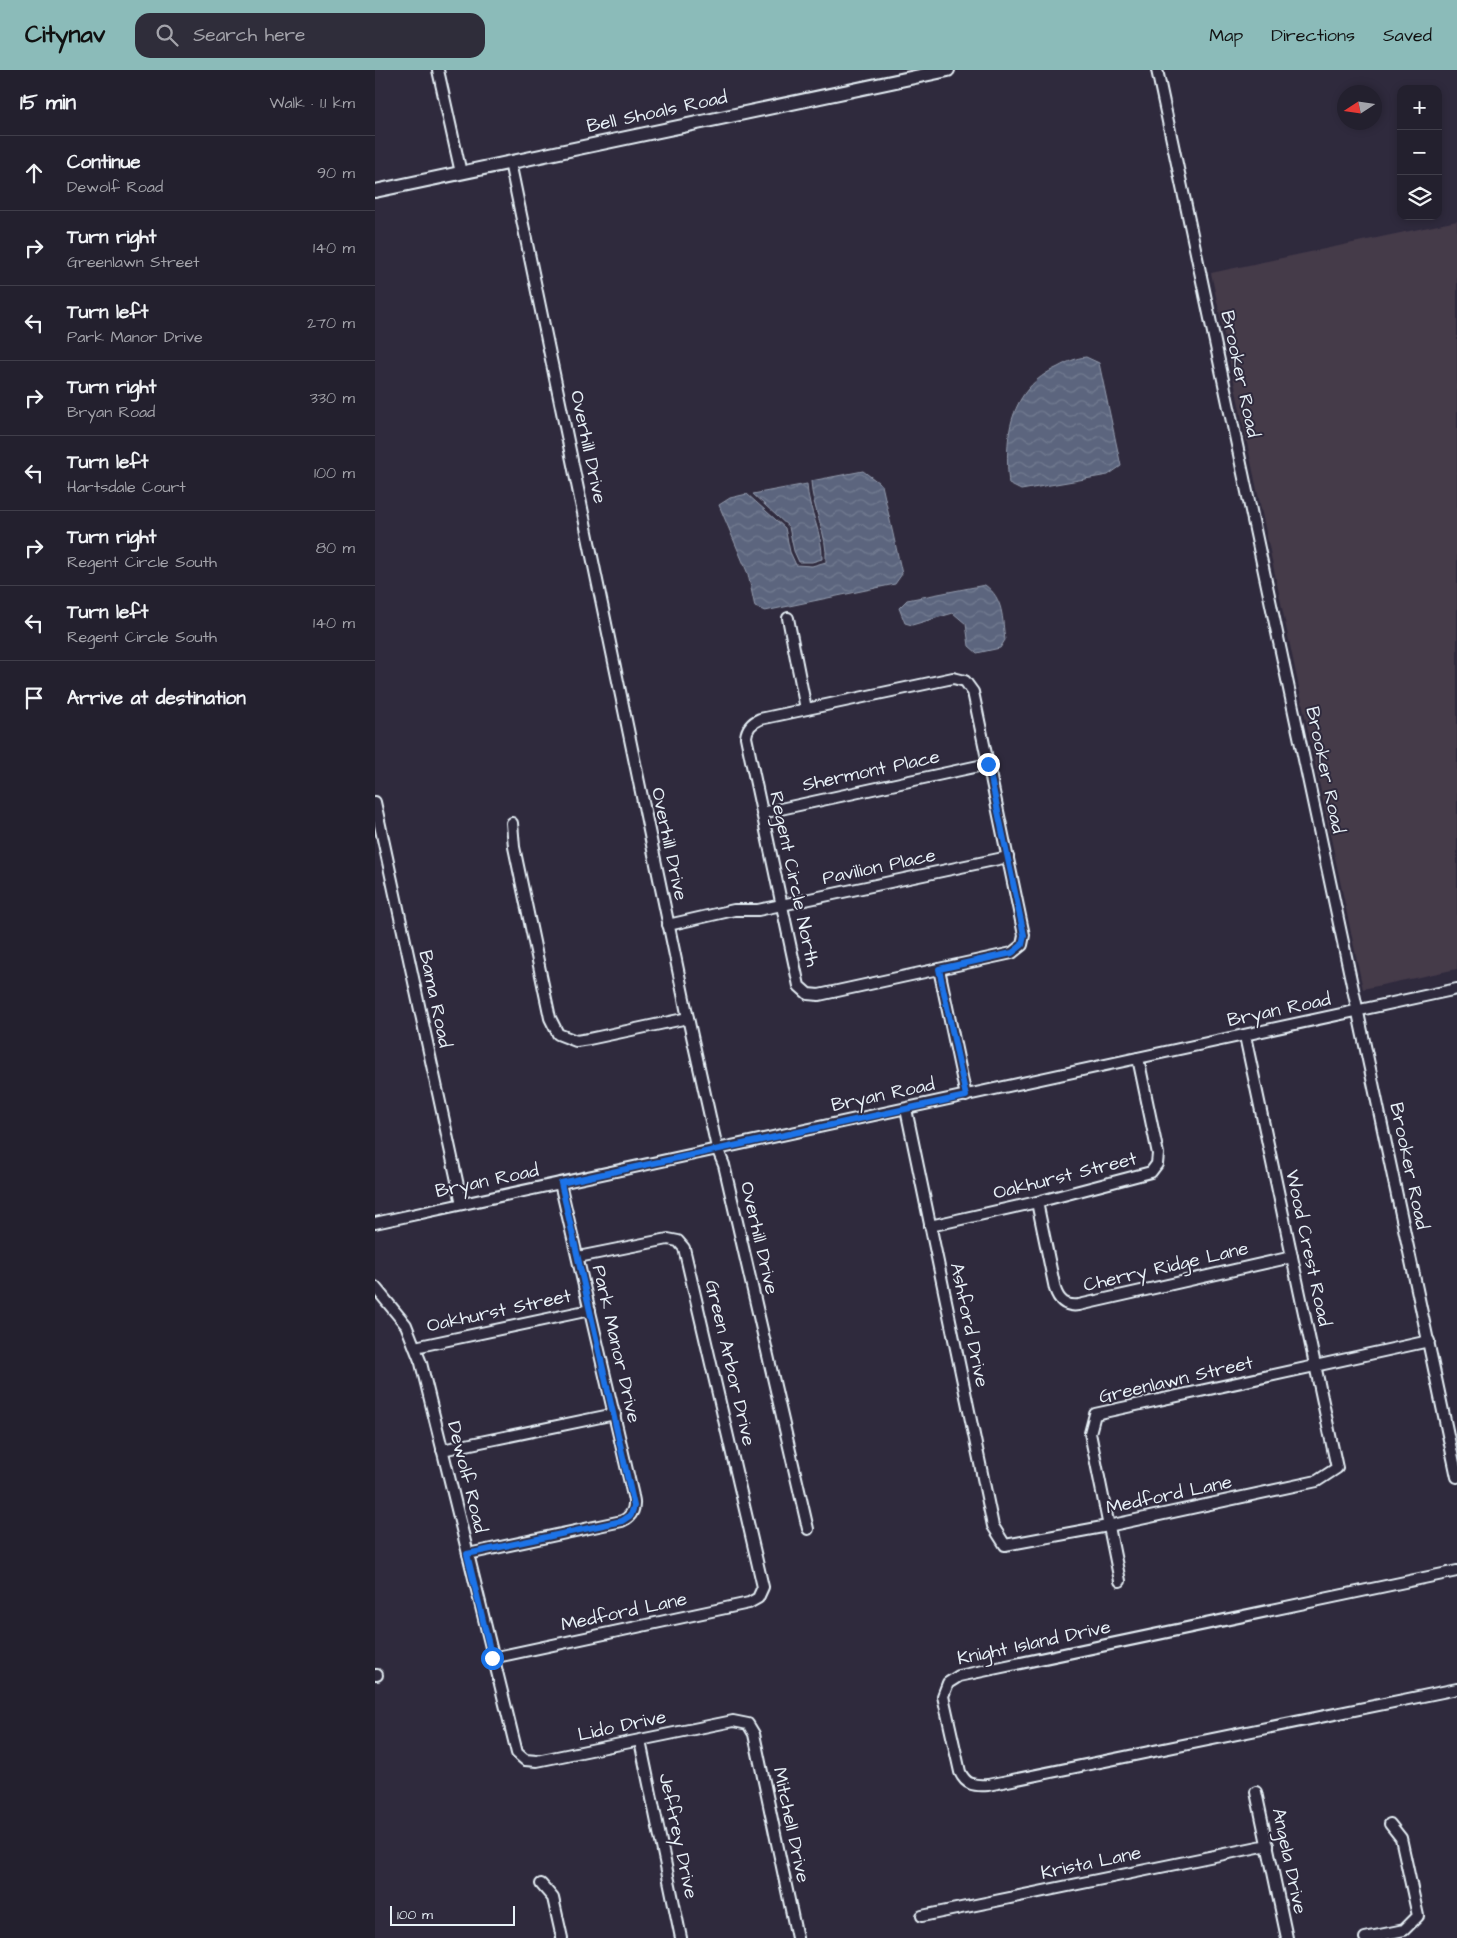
<!DOCTYPE html>
<meta charset="utf-8">
<style>
body{margin:0;font-family:"Architects Daughter",sans-serif;background:#2f2d3a;color:#f1f3f6}
.controls{position:absolute;right:15px;top:15px;display:grid;overflow:hidden;border-radius:10px;box-shadow:0 2px 8px #0003}
.controls button{width:45px;height:45px;display:grid;place-items:center;padding:0;border:0;border-bottom:1px solid #403e4a;background:#23202e;color:#f1f3f6;font:25px sans-serif}
.compass{position:absolute;left:962px;top:15px;width:45px;height:45px;border-radius:50%;background:#23202e;box-shadow:0 2px 8px #0003;rotate:258deg}
.scale{position:absolute;left:15px;bottom:12px;width:125px;box-sizing:border-box;padding-left:5px;border:2px solid #e8f1f8;border-top:0;font-size:14px;line-height:18px;white-space:nowrap;color:#e8f1f8;-webkit-text-stroke:4px #2f2a3d;paint-order:stroke}
.stop{position:absolute;width:15px;height:15px;margin:-11px;border:4px solid #1a73e8;border-radius:50%;background:#fff}
.stop.end{background:#1a73e8;border-color:#fff;box-shadow:0 1px 5px #0008}
.list{margin:0;padding:0;list-style:none}
h2{display:flex;justify-content:space-between;align-items:center;height:65px;margin:0;padding:0 20px;font-size:21px}
h2 small{font-size:16px;font-weight:400;color:#a3a3aa}
.list li{display:grid;grid-template-columns:32px 1fr auto;gap:15px;align-items:center;box-sizing:border-box;height:75px;padding:0 20px;border-top:1px solid #403e4a}
.list b{display:block;font-size:19px;white-space:nowrap}
.list p{margin:0;font-size:16px;white-space:nowrap;color:#a3a3aa}
.list em{font-size:16px;font-style:normal;color:#a3a3aa}
.icon{flex:none;width:28px;height:28px;fill:none;stroke:currentColor;stroke-width:2;stroke-linecap:round;stroke-linejoin:round}
.map{position:relative;flex:none;width:1082px;height:1868px;overflow:hidden}
header{display:flex;align-items:center;gap:30px;box-sizing:border-box;height:70px;padding:0 25px;background:#8bbbb9;color:#111}
header strong{font-size:24px}
nav{display:flex;gap:28px;margin-inline-start:auto;font-size:18px}
.search{width:350px;height:45px;background:#2f2d3a;display:flex;align-items:center;gap:12px;box-sizing:border-box;padding:0 18px;border-radius:15px;color:#a3a3aa;font-size:19px}
main{display:flex}
aside{flex:1;background:#23202e}
.map>svg:first-child{display:block}
.built{fill:#453a4a}
.water{fill:url(#water-waves);stroke:#949daf}
.lines{fill:none;stroke-linecap:round;stroke-linejoin:round}
.minor-casing{stroke:#e8f1f8;stroke-width:14}
.major-casing{stroke:#e8f1f8;stroke-width:16}
.minor{stroke:#2f2a3d;stroke-width:10}
.major{stroke:#2f2a3d;stroke-width:12}
.route{stroke:#1a73e8;stroke-width:6}
.labels{text-anchor:middle;dominant-baseline:central;stroke-width:4;stroke-linejoin:round;paint-order:stroke}
.street-label{font-size:19px;fill:#e8f1f8;stroke:#2f2a3d}
</style>
<header>
<strong>Citynav</strong>
<div class="search"><svg class="icon" aria-label="search" viewBox="0 0 24 24"><circle cx="10" cy="10" r="6"/><path d="M15 15l6 6"/></svg>Search here</div>
<nav><a>Map</a><a>Directions</a><a>Saved</a></nav>
</header>
<main>
<aside>
<h2>15 min<small>Walk · 1.1 km</small></h2>
<ul class="list">
<li><svg class="icon" aria-label="ahead" viewBox="0 0 24 24"><path d="M12 20V5M6 11l6-6 6 6"/></svg><div><b>Continue</b><p>Dewolf Road</p></div><em>90 m</em></li>
<li><svg class="icon" aria-label="right" viewBox="0 0 24 24"><path d="M7 20v-9h11M14 6l5 5-5 5"/></svg><div><b>Turn right</b><p>Greenlawn Street</p></div><em>140 m</em></li>
<li><svg class="icon" aria-label="left" viewBox="0 0 24 24"><path d="M17 20v-9H6M10 6l-5 5 5 5"/></svg><div><b>Turn left</b><p>Park Manor Drive</p></div><em>270 m</em></li>
<li><svg class="icon" aria-label="right" viewBox="0 0 24 24"><path d="M7 20v-9h11M14 6l5 5-5 5"/></svg><div><b>Turn right</b><p>Bryan Road</p></div><em>330 m</em></li>
<li><svg class="icon" aria-label="left" viewBox="0 0 24 24"><path d="M17 20v-9H6M10 6l-5 5 5 5"/></svg><div><b>Turn left</b><p>Hartsdale Court</p></div><em>100 m</em></li>
<li><svg class="icon" aria-label="right" viewBox="0 0 24 24"><path d="M7 20v-9h11M14 6l5 5-5 5"/></svg><div><b>Turn right</b><p>Regent Circle South</p></div><em>80 m</em></li>
<li><svg class="icon" aria-label="left" viewBox="0 0 24 24"><path d="M17 20v-9H6M10 6l-5 5 5 5"/></svg><div><b>Turn left</b><p>Regent Circle South</p></div><em>140 m</em></li>
<li><svg class="icon" aria-label="arrive" viewBox="0 0 24 24"><path d="M6 21V4h12l-3 4 3 4H6"/></svg><div><b>Arrive at destination</b></div></li>
</ul>
</aside>
<div class="map">
<svg width="1082" height="1868" viewBox="0 0 1082 1868">
<defs>
<pattern id="water-waves" width="16" height="10" patternUnits="userSpaceOnUse" patternTransform="scale(1.25)"><rect width="16" height="10" fill="#5c657e"/><path d="M0 5q4-4 8 0t8 0" fill="none" stroke="#737c91"/></pattern>
</defs>
<rect width="100%" height="100%" fill="#2f2a3d"/>
<filter id="ink" filterUnits="userSpaceOnUse"><feTurbulence type="fractalNoise" baseFrequency=".02" numOctaves="2"/><feDisplacementMap in="SourceGraphic" scale="10" xChannelSelector="R" yChannelSelector="G"/><feConvolveMatrix kernelMatrix="1 2 1 2 8 2 1 2 1" color-interpolation-filters="sRGB"/></filter>
<g filter="url(#ink)">
<polygon class="built" points="1082,151 1082,899 988,919 836,203"/>
<g class="water">
<path d="M711,287l13,6 22,103 -13,9 -87,15 -12,-6c-5,-47 0,-95 49,-117 9,-5 18,-9 28,-10z"/>
<path d="M488,401l19,14 20,89 -7,10 -130,27 -10,-4 -7,-33 -29,-69 11,-7 17,-4 38,34 5,24 6,13 16,1 14,-4c2,-28 -14,-53 -15,-81z"/>
<path d="M432,414c1,26 16,49 15,75l-10,3h-13l-5,-11 -5,-24 -36,-33z"/>
<path d="M610,515c19,14 17,33 20,55l-5,8 -23,5 -8,-7 -3,-22 -13,-11 -41,12 -7,-2 -6,-15 8,-8z"/>
</g>
<g class="lines">
<defs>
<g id="minor">
<polyline points="63,0 86,103"/>
<polyline points="782,0 1082,1407"/>
<polyline points="135,92 313,948 342,1078 349,1095 433,1459"/>
<polyline points="413,548 431,639"/>
<path d="M578,608l12,3 8,11 51,243 -2,10 -10,8 -193,42 -11,-1 -9,-8 -53,-249c1,-9 5,-14 14,-18z"/>
<polyline points="0,732 87,1134"/>
<polyline points="387,743 613,694"/>
<polyline points="137,753 139,777 175,948 183,964 201,971 214,969 313,948"/>
<polyline points="293,855 359,840 383,840 633,787"/>
<polyline points="564,899 591,1026"/>
<polyline points="531,1039 618,1456 630,1475 733,1456 942,1411 962,1398 870,966"/>
<path d="M662,1132l18,87c4,12 11,18 24,16l213,-48"/>
<polyline points="0,1153 1082,919"/>
<polyline points="555,1156 662,1132 776,1102 782,1094 783,1084 763,988"/>
<polyline points="0,1217 31,1255 46,1293 142,1683 150,1690 162,1691 358,1651 373,1654 379,1664 422,1868"/>
<polyline points="40,1277 215,1240"/>
<polyline points="67,1380 240,1344"/>
<path d="M93,1484l154,-33c11,-5 14,-14 11,-25l-73,-313"/>
<path d="M1082,1501l-498,105 -11,7 -5,13 17,76c6,13 14,14 28,13l469,-96"/>
<polyline points="745,1511 715,1363 720,1344 1054,1271"/>
<polyline points="117,1588 374,1533 383,1528 388,1517 309,1178 303,1171 293,1169 203,1187"/>
<polyline points="0,1605 2,1605"/>
<polyline points="265,1671 306,1868"/>
<polyline points="881,1722 912,1868"/>
<polyline points="166,1814 178,1828 187,1868"/>
<polyline points="547,1846 893,1775"/>
<polyline points="990,1868 1029,1860 1043,1846 1026,1768 1015,1754"/>
</g>
<polyline id="major" points="0,121 573,0"/>
</defs>
<use href="#minor" class="minor-casing"/>
<use href="#major" class="major-casing"/>
<use href="#minor" class="minor"/>
<use href="#major" class="major"/>
</g>
</g>
<g class="lines" filter="url(#ink)">
<polyline class="route" points="117,1588 92,1484 247,1451 256,1445 259,1436 186,1113 591,1026 564,899 637,883 647,875 649,865 613,694"/>
</g>
<g class="labels">
<g class="street-label">
<text transform="translate(282 42) rotate(-12)">Bell Shoals Road</text>
<text transform="translate(865 304) rotate(78)">Brooker Road</text>
<text transform="translate(213 377) rotate(78)">Overhill Drive</text>
<text transform="translate(950 700) rotate(78)">Brooker Road</text>
<text transform="translate(496 701) rotate(-12)">Shermont Place</text>
<text transform="translate(294 774) rotate(78)">Overhill Drive</text>
<text transform="translate(504 797) rotate(-12)">Pavilion Place</text>
<text transform="translate(419 809) rotate(78)">Regent Circle North</text>
<text transform="translate(60 929) rotate(78)">Bama Road</text>
<text transform="translate(904 940) rotate(-12)">Bryan Road</text>
<text transform="translate(508 1025) rotate(-12)">Bryan Road</text>
<text transform="translate(1034 1096) rotate(78)">Brooker Road</text>
<text transform="translate(690 1106) rotate(-14)">Oakhurst Street</text>
<text transform="translate(112 1111) rotate(-12)">Bryan Road</text>
<text transform="translate(384 1168) rotate(77)">Overhill Drive</text>
<text transform="translate(933 1178) rotate(78)">Wood Crest Road</text>
<text transform="translate(791 1197) rotate(-13)">Cherry Ridge Lane</text>
<text transform="translate(124 1241) rotate(-12)">Oakhurst Street</text>
<text transform="translate(594 1255) rotate(78)">Ashford Drive</text>
<text transform="translate(241 1274) rotate(77)">Park Manor Drive</text>
<text transform="translate(355 1293) rotate(77)">Green Arbor Drive</text>
<text transform="translate(801 1310) rotate(-13)">Greenlawn Street</text>
<text transform="translate(92 1407) rotate(76)">Dewolf Road</text>
<text transform="translate(794 1425) rotate(-12)">Medford Lane</text>
<text transform="translate(249 1542) rotate(-12)">Medford Lane</text>
<text transform="translate(659 1573) rotate(-12)">Knight Island Drive</text>
<text transform="translate(247 1656) rotate(-12)">Lido Drive</text>
<text transform="translate(416 1755) rotate(78)">Mitchell Drive</text>
<text transform="translate(303 1766) rotate(78)">Jeffrey Drive</text>
<text transform="translate(914 1791) rotate(78)">Angela Drive</text>
<text transform="translate(716 1793) rotate(-12)">Krista Lane</text>
</g>
</g>
</svg>
<div class="controls">
<button>+</button>
<button>−</button>
<button><svg class="icon" aria-label="layers" viewBox="0 0 24 24"><path d="M12 4l9 5-9 5-9-5zM3 14l9 5 9-5"/></svg></button>
</div>
<svg class="compass" viewBox="-18 -18 36 36"><path d="M0-13l5 13h-10z" fill="#e53935"/><path d="M0 13l5-13h-10z" fill="#a3a3aa"/></svg>
<div class="scale">100 m</div>
<div class="stop" style="left:117px;top:1588px"></div>
<div class="stop end" style="left:613px;top:694px"></div>
</div>
</main>
